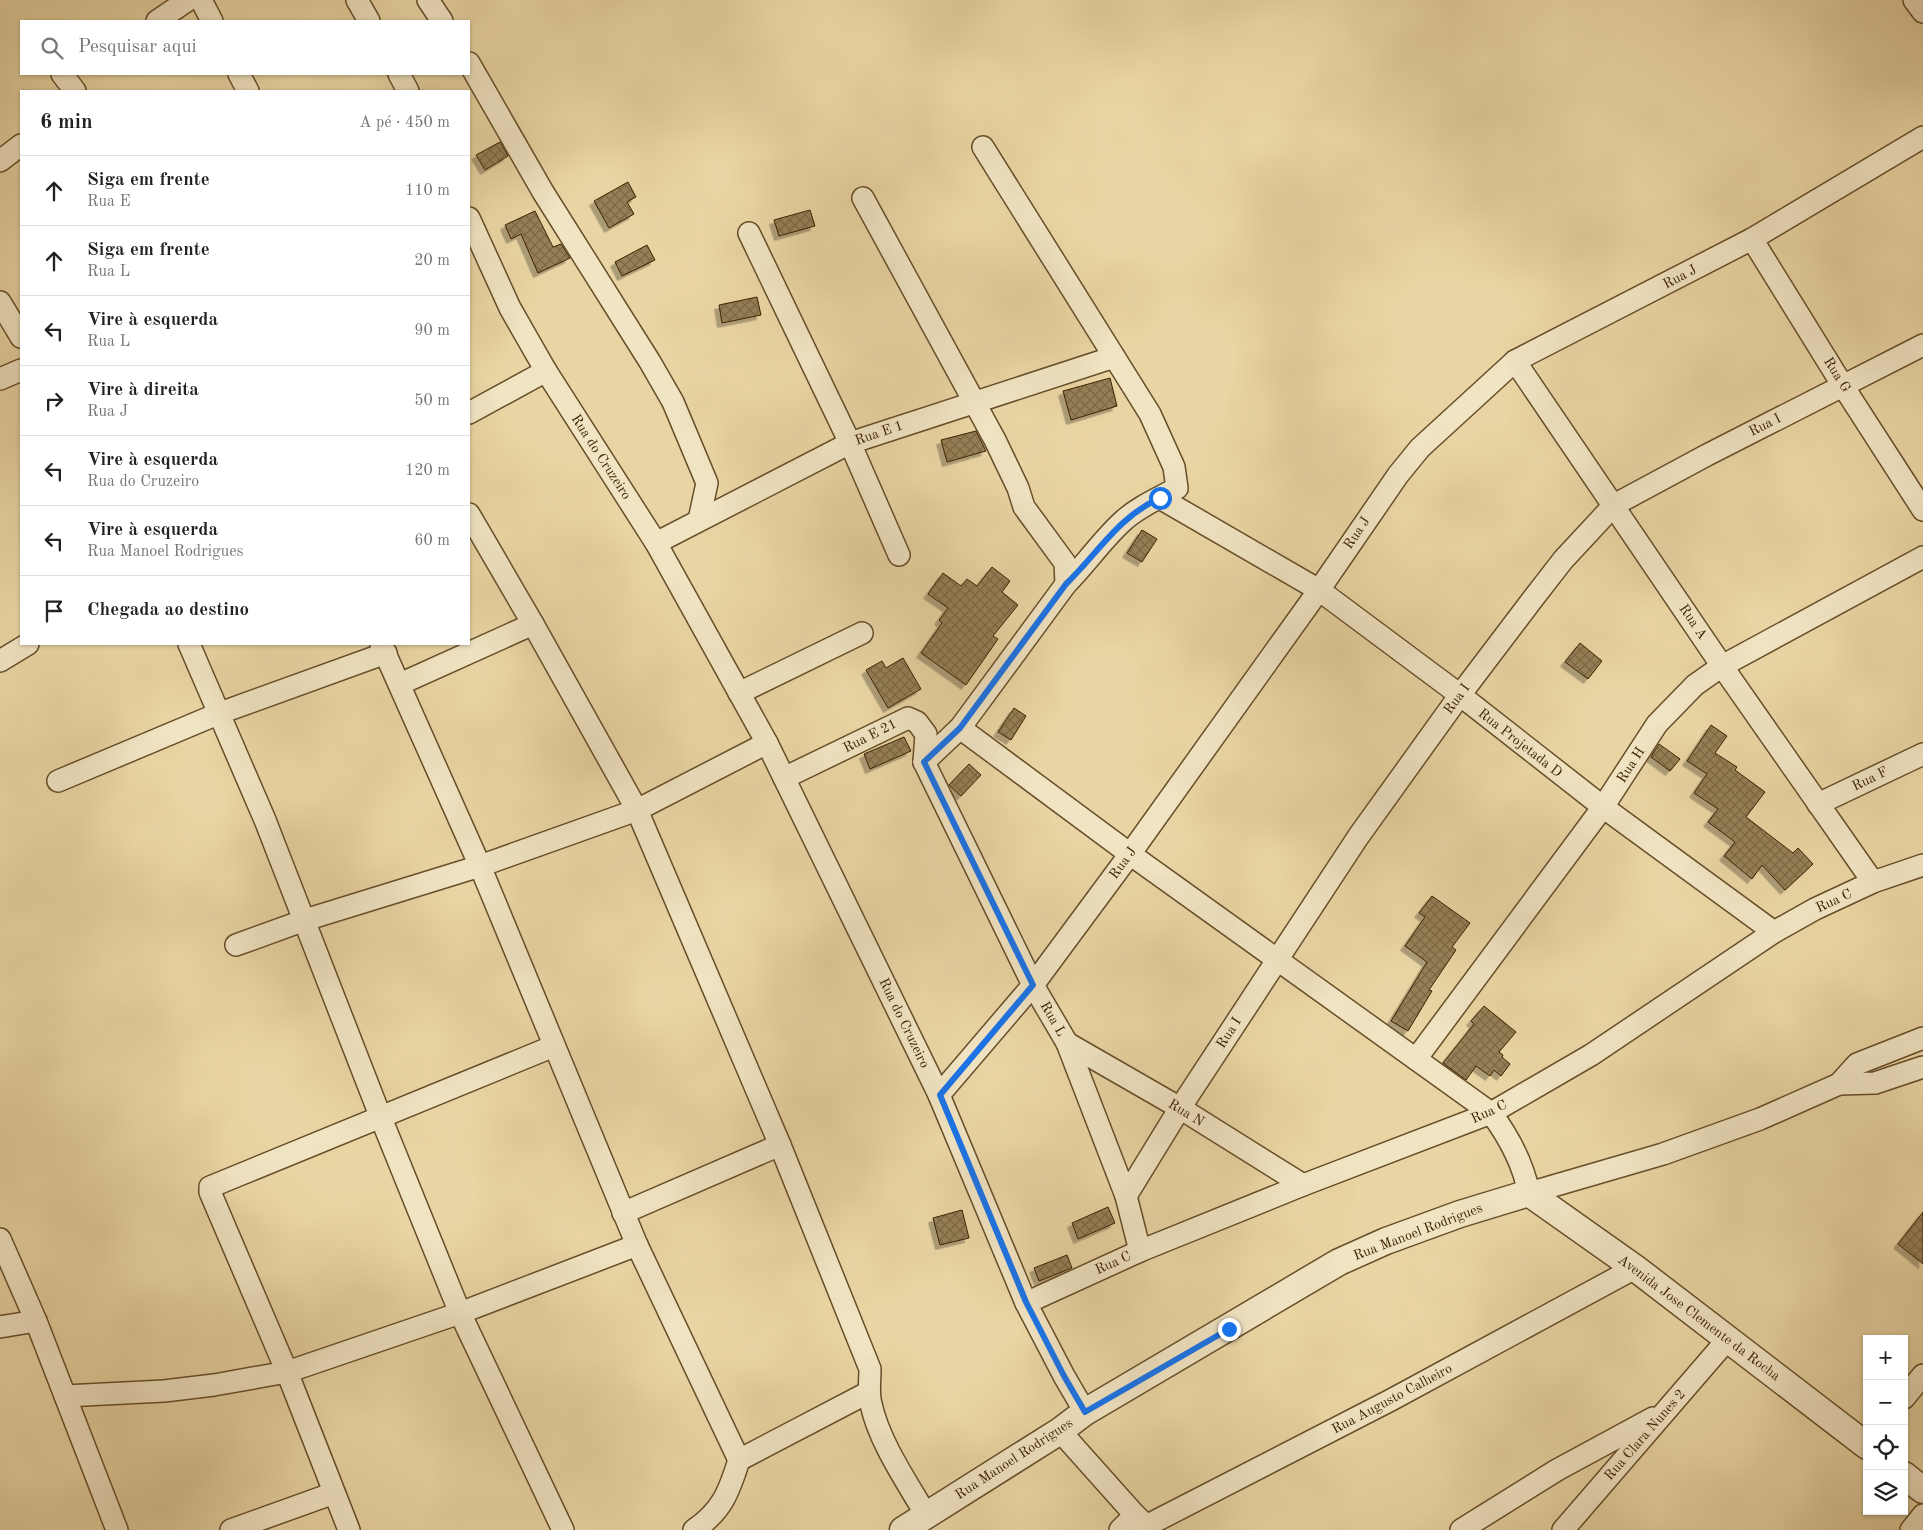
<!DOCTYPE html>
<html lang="pt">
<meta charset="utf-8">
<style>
body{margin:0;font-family:"Old Standard TT",serif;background:#f6f6f6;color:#222}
.controls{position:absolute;right:15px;bottom:15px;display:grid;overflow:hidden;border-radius:0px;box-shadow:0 1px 4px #0004}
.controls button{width:45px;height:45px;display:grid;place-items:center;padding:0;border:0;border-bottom:1px solid #e0e0e0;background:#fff;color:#222;font:25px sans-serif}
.stop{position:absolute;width:15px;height:15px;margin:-11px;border:4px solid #1a73e8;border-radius:50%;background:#fff}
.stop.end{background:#1a73e8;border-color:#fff;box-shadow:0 1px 5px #0008}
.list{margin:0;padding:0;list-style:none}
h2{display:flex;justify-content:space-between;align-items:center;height:65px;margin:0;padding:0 20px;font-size:21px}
h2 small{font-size:16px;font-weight:400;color:#767676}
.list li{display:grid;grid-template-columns:32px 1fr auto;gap:15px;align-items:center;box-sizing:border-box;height:70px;padding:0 20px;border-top:1px solid #e0e0e0}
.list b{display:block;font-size:19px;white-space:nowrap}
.list p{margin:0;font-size:16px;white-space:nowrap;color:#767676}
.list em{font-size:16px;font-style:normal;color:#767676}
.icon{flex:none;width:28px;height:28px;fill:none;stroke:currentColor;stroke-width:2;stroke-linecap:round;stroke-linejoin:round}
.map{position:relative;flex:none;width:1923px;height:1530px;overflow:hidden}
.search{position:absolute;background:#fff;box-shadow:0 1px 4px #0004;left:20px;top:20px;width:450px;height:55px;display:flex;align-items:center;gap:12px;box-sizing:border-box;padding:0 18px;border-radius:0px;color:#767676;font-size:19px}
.panel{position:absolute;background:#fff;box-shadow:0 1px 4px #0004;left:20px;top:90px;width:450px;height:555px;border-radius:0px}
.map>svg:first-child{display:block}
.building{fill:url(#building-cross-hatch);stroke:#3b2102;filter:url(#shadow)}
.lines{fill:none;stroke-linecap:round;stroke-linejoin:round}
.minor-casing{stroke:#664e2a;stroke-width:24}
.tertiary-casing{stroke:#664e2a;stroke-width:29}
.minor{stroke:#f1e4c3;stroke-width:21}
.tertiary{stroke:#f1e4c3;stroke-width:26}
.route{stroke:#1a73e8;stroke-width:6}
.labels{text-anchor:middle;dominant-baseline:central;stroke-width:4.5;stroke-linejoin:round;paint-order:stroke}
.street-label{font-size:14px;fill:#3b2102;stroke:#f1e4c3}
</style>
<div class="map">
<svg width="1923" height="1530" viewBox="0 0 1923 1530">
<defs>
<pattern id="building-cross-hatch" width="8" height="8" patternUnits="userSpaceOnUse" patternTransform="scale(1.25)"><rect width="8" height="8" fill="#957f56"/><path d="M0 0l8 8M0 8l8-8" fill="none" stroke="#7b6845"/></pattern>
<filter id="shadow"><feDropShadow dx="-4.5" dy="4.5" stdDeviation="0" flood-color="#0004"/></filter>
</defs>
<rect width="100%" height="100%" fill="#e9d5a3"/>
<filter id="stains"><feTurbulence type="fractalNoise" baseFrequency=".004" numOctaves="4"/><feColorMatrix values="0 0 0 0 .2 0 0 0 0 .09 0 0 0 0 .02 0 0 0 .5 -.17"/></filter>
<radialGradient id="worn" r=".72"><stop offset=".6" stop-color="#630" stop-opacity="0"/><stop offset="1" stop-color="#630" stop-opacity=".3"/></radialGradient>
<g class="building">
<polygon points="500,142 508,156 485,170 476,155"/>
<polygon points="628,182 636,197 627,202 634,214 609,228 594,201"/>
<polygon points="810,210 815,226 779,236 774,220"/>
<polygon points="535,211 553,247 561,244 570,258 538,273 521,234 511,239 505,225"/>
<polygon points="647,245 655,260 622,276 615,262"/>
<polygon points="757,297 761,315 722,323 719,305"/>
<polygon points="1110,378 1117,406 1071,420 1063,391"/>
<polygon points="976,431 986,451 947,462 941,440"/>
<polygon points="1142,530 1157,539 1142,562 1127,553"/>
<polygon points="992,567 1010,581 1002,592 1018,605 993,636 998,639 966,685 921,653 942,623 939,620 948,608 928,594 943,573 961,586 967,579 977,586"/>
<polygon points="1580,643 1602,661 1588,679 1565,662"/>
<polygon points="903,658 921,689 888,708 866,670 882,661 886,668"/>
<polygon points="1014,708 1026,716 1011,740 998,732"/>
<polygon points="1711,725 1727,736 1715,753 1737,767 1735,770 1765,792 1746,817 1793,853 1798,848 1813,864 1785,890 1762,865 1752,879 1724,856 1735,842 1708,822 1718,809 1694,793 1707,774 1687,761"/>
<polygon points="904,737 911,751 870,769 864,754"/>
<polygon points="1659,744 1680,759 1670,771 1651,757"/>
<polygon points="969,764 981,775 961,796 949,785"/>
<polygon points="1432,896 1470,923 1452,947 1456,950 1429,990 1432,991 1408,1031 1391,1021 1427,962 1405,946 1425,917 1419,913"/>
<polygon points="1484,1006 1516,1032 1499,1052 1503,1055 1502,1057 1510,1064 1501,1076 1494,1070 1490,1076 1476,1066 1466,1080 1443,1063 1474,1024 1471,1021"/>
<polygon points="1108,1207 1115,1223 1078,1239 1072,1223"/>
<polygon points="962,1210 969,1238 940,1245 933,1218"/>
<polygon points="1923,1212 1923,1264 1898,1244"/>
<polygon points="1067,1255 1072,1268 1039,1281 1034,1268"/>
</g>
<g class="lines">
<defs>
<g id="minor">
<polyline points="201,0 212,21"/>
<polyline points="357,0 369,21"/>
<polyline points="428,0 442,21"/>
<polyline points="1914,0 1923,12"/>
<polyline points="157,21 188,0"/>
<polyline points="469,63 543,192 650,362 673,402 707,483 699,520"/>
<polyline points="62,74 75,91"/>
<polyline points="239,74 248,91"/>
<polyline points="399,74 408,91"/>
<polyline points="0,161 21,145"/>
<polyline points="863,198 995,440 1018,488 1024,507 1065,563 1066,584"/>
<polyline points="469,218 510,308 546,371 656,543 767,743 939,1095 1026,1303 1064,1376 1085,1412"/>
<polyline points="749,233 850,443 899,555"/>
<polyline points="1752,239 1843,386 1923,510"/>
<polyline points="0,302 21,337"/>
<polyline points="1515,361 1722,666 1873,882"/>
<polyline points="0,379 21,370"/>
<polyline points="469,413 546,371"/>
<polyline points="1160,498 1319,590 1460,695 1603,807 1774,932"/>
<path d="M469,514l64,110 104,186 143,335 90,224c0,12 -2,24 1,35 8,38 36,78 55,111"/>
<polyline points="656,543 850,443 1114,357"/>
<polyline points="189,644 265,820 381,1118 460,1313 563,1530"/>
<polyline points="381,644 480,866 637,1245 739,1460"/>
<polyline points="0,661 28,644"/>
<polyline points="400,684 533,624"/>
<polyline points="739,693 862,633"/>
<path d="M960,728l170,126 361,259c18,24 32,51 38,80l134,-39 97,-35 79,-35 18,-20 66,-26"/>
<path d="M924,762l36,-34 106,-144c20,-20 36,-44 57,-63 15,-14 36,-23 54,-33l-3,-21 -24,-53 -167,-267"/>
<polyline points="924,762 1033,985 1067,1043 1126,1196 1140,1251"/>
<polyline points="784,778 908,718 917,722 926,734 924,762"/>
<polyline points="58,781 220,713 386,653"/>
<polyline points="1818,804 1923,754"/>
<polyline points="236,945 305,920 480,866 637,810 767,743"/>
<polyline points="1067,1043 1180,1108 1303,1185"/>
<polyline points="1416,1059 1603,807 1657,724 1695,685 1722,666 1923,557"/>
<polyline points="1839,1084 1875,1083 1923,1067"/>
<polyline points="939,1095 1033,985 1130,854 1319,590 1398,475 1420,448 1515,361 1752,239 1923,137"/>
<polyline points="1126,1196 1180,1108 1358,837 1460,695 1532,600 1563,560 1614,505 1707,455 1923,345"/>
<polyline points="623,1213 780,1145"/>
<polyline points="0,1239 36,1321 117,1530"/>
<polyline points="1026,1303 1140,1251 1303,1185 1491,1113 1591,1055 1774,932 1815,909 1873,882 1923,865"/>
<polyline points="0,1327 36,1321"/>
<polyline points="65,1396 164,1391 214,1385 287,1372 460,1313 637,1245"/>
<polyline points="1904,1398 1923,1375"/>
<polyline points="1060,1431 1135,1515 1151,1530"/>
<polyline points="1146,1526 1391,1400 1635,1268"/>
<polyline points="231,1530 334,1493"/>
<polyline points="349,1530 287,1372 210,1192 210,1187 554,1046"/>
<path d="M694,1530c28,-19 35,-38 45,-70l130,-68"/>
<polyline points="1120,1530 1135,1515"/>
<polyline points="1461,1530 1557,1470 1653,1418"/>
<polyline points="1563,1530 1727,1340"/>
<polyline points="1911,1530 1923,1515"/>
</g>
<g id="tertiary">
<polyline points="1904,1475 1923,1490"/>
<polyline points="903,1530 1060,1431 1085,1412 1339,1262 1386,1241 1460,1214 1529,1193 1635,1268 1867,1446"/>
</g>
</defs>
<use href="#minor" class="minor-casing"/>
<use href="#tertiary" class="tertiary-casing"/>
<use href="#minor" class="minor"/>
<use href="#tertiary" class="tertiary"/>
</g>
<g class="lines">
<path class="route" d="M1160,498c-42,19 -62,55 -94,86l-106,144 -36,34 109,223 -93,110 86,207 38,74 21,36 144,-83"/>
</g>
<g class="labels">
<g class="street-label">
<text transform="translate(1680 277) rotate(-28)">Rua J</text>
<text transform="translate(1837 375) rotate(58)">Rua G</text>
<text transform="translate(1765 425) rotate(-27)">Rua I</text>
<text transform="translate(879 433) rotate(-19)">Rua E 1</text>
<text transform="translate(601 457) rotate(57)">Rua do Cruzeiro</text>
<text transform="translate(1357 533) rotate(-56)">Rua J</text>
<text transform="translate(1693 622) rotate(56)">Rua A</text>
<text transform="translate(1457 699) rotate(-54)">Rua I</text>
<text transform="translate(870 736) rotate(-27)">Rua E 21</text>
<text transform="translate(1520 743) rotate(38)">Rua Projetada D</text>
<text transform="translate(1631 765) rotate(-57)">Rua H</text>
<text transform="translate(1870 779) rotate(-26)">Rua F</text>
<text transform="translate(1123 863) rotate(-54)">Rua J</text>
<text transform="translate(1834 901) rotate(-25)">Rua C</text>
<text transform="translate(1053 1019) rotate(60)">Rua L</text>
<text transform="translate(904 1023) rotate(64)">Rua do Cruzeiro</text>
<text transform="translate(1229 1033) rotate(-57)">Rua I</text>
<text transform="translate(1489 1112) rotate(-25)">Rua C</text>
<text transform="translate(1186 1113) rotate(31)">Rua N</text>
<text transform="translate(1418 1232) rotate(-21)">Rua Manoel Rodrigues</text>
<text transform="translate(1113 1263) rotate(-24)">Rua C</text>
<text transform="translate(1699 1318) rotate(37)">Avenida Jose Clemente da Rocha</text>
<text transform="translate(1392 1399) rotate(-28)">Rua Augusto Calheiro</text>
<text transform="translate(1645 1435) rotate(-49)">Rua Clara Nunes 2</text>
<text transform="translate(1014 1459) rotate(-33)">Rua Manoel Rodrigues</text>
</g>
</g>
<rect width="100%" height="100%" filter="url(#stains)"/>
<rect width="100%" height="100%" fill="url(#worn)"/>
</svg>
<div class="controls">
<button>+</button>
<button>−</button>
<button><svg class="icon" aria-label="locate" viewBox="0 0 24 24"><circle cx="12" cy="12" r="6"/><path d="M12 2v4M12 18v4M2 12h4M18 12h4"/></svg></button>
<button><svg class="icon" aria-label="layers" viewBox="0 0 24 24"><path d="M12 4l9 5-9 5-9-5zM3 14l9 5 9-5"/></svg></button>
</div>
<div class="stop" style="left:1160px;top:498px"></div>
<div class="stop end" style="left:1229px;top:1329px"></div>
<div class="search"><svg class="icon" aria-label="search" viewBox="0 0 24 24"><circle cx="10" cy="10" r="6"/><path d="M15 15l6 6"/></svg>Pesquisar aqui</div>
<section class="panel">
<h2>6 min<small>A pé · 450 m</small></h2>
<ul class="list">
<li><svg class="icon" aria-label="ahead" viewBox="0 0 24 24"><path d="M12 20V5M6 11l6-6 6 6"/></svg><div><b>Siga em frente</b><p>Rua E</p></div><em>110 m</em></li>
<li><svg class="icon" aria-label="ahead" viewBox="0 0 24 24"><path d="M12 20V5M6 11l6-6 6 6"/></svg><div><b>Siga em frente</b><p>Rua L</p></div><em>20 m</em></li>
<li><svg class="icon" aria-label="left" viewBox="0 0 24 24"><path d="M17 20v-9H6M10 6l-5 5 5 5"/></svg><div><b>Vire à esquerda</b><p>Rua L</p></div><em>90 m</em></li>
<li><svg class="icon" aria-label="right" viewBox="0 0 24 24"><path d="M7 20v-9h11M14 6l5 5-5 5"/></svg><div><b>Vire à direita</b><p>Rua J</p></div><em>50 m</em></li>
<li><svg class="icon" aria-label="left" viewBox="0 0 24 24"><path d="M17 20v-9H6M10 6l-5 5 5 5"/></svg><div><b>Vire à esquerda</b><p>Rua do Cruzeiro</p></div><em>120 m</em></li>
<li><svg class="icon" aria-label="left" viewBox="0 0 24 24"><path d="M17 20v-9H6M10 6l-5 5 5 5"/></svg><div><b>Vire à esquerda</b><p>Rua Manoel Rodrigues</p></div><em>60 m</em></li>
<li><svg class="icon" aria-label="arrive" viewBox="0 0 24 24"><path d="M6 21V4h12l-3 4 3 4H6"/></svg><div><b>Chegada ao destino</b></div></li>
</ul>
</section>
</div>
